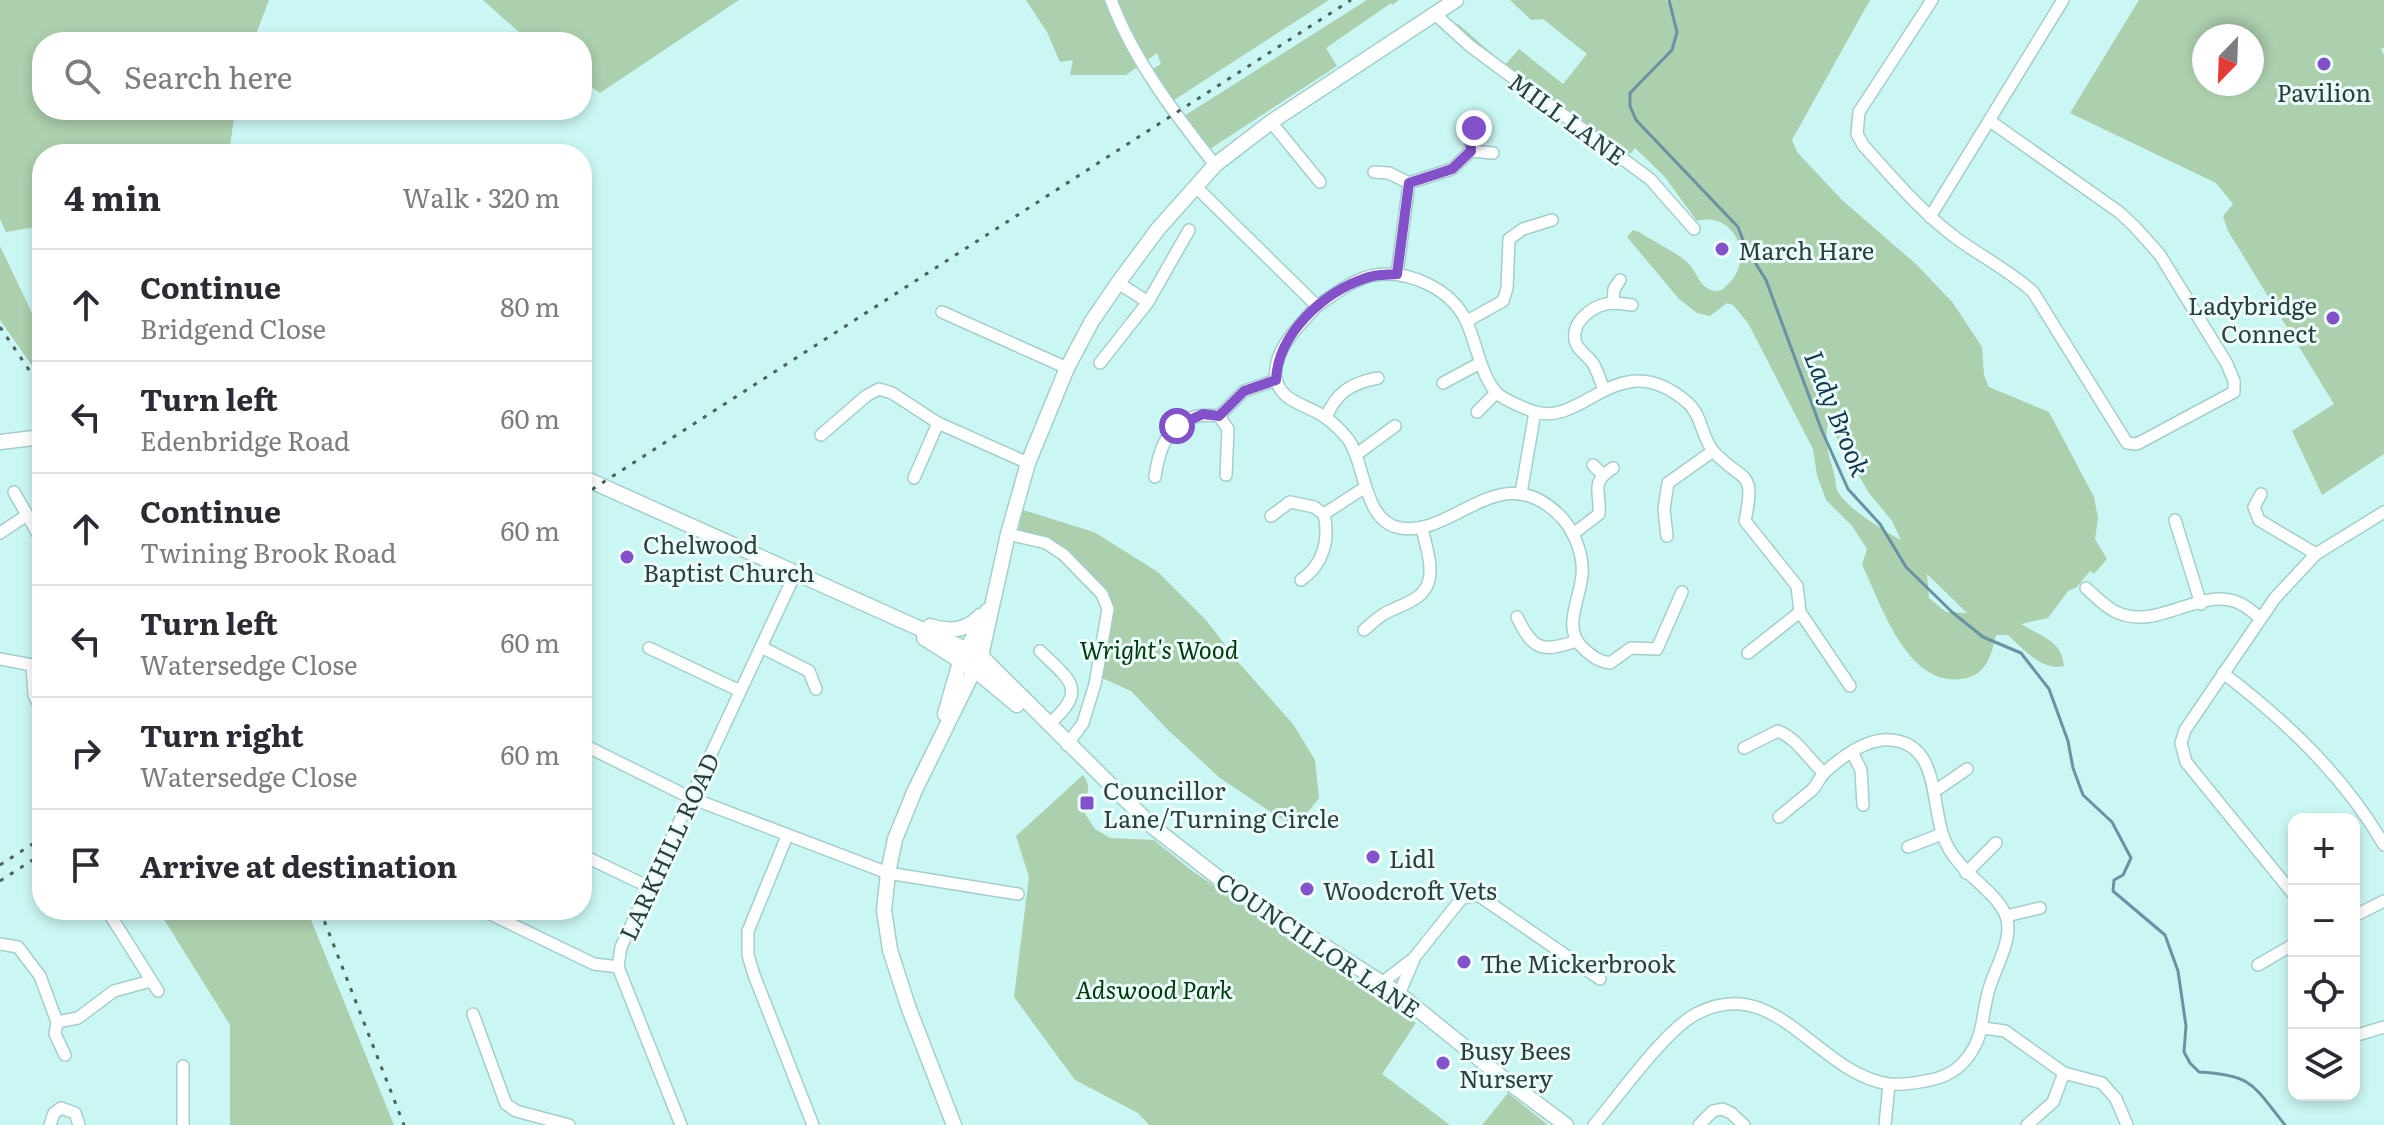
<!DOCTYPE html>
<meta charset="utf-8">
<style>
body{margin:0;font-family:Literata,serif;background:#f7f7f7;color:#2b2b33}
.controls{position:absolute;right:24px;bottom:24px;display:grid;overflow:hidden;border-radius:16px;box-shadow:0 4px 12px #0003}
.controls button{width:72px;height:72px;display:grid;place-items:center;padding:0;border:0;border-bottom:2px solid #e1e1e2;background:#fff;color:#2b2b33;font:40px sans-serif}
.compass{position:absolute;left:2192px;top:24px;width:72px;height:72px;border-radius:50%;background:#fff;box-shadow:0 4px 12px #0003;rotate:203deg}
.stop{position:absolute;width:24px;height:24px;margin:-18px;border:6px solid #8351c9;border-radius:50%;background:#fff}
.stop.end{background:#8351c9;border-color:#fff;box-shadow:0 2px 8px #0008}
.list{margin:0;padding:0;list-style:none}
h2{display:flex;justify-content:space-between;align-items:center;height:104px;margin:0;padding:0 32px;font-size:34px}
h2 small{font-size:26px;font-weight:400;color:#7c7c81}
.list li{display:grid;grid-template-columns:52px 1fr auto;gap:24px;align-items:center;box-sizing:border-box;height:112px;padding:0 32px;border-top:2px solid #e1e1e2}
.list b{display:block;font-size:30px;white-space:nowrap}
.list p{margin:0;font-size:26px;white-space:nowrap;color:#7c7c81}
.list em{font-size:26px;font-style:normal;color:#7c7c81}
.icon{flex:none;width:44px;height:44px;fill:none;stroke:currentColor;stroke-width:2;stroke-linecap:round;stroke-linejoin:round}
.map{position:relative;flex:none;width:2384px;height:1125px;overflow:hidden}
.search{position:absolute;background:#fff;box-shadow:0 4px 12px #0003;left:32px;top:32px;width:560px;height:88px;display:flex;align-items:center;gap:20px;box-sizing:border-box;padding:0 28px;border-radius:32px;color:#7c7c81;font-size:30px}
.panel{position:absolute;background:#fff;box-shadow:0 4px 12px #0003;left:32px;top:144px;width:560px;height:776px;border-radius:32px}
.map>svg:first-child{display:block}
.green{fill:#accfad;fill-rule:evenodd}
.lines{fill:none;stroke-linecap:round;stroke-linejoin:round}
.stream{stroke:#6a92a4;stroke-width:3}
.minor-casing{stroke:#a3cfcb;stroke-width:14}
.tertiary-casing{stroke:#a3cfcb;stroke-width:17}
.minor{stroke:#fff;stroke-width:11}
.tertiary{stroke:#fff;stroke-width:14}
.rail{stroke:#4b625f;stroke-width:3;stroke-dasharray:4 8;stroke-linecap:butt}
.route{stroke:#8351c9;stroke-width:10}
.poi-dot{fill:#8351c9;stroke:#ecfefc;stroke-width:3}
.labels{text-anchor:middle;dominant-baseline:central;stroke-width:6;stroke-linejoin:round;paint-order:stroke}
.poi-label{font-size:24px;fill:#2d3f3d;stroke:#ecfefc;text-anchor:start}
.street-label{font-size:24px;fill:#2d3f3d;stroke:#ecfefc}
.park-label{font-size:24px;font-style:italic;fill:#003a0b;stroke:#ecfefc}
.water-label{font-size:26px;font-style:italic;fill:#113a4e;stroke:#ecfefc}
</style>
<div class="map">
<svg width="2384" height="1125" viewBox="0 0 2384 1125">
<rect width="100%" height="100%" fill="#caf7f3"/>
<g class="green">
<polygon points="0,0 269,0 253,42 42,42 42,110 235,110 229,154 42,154 42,226 6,232 0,219"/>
<polygon points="483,0 739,0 600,93 587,84 582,87 582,42 530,42"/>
<polygon points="1026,0 1329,0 1174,100 1152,69 1161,64 1157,53 1126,75 1070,75 1073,60 1060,62 1047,32"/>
<polygon points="1367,0 1399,0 1392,5 1391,3 1326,48 1337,66 1210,149 1184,116"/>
<path d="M1510,0h156l5,7 -2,-7h201l-78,140 5,12 45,48 75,65 36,38 29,44 2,28 5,12 60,25 45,85 4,21 -3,21 12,20 -13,15 -4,-3 -13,16 -9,4 -20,27 -27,6c19,12 41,16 43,42 -22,5 -41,-17 -56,-31h-12c-5,22 -10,41 -35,44 -55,7 -80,-76 -99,-114l5,-16 -15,-23 -26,-26 -9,-25 -4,-26 -65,-126 -15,-18 -6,-2 -17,13 -13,-3 -18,-14 -52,-62 6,-7 6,2c15,10 34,18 48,30 10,9 13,29 30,29 6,-1 6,-2 10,-6 29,-25 8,-75 -30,-64l-33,-45 -29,-28 -5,6 -137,-95 -36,-32v-4l48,42 14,-16 44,35 24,-30 -44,-35 -12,1zM1828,423l41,70 23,28 9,19c-18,-10 -54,-31 -64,-50 -2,-4 -1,-8 -2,-12 -4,-19 -12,-34 -7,-55zM1927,574l40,39 -21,-1 -17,-14z"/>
<path d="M2139,0h245v47l-3,2 3,6v399l-62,41 -30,-64 42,-27 -106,-173 -5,-15 10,-12 -17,-21 -146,-70zM2204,36h48v48h-48z"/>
<polygon points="0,246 42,334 42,380 0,320"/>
<polygon points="1023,510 1094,532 1158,572 1206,620 1238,662 1293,724 1315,760 1319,798 1295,828 1220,778 1168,730 1131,691 1102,678 1114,605 1105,590 1066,550 1018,531"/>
<path d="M1083,775c10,11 2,25 2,39l10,15 15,9 44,2 37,30 225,153 -34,51 68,51h-301l-11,-12 -63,-33 -61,-83 15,-120 -13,-41z"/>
<polygon points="158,910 307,910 394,1125 230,1125 230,1025"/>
<polygon points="1508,1093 1548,1125 1482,1125"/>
</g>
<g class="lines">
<path class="stream" d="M1669,0l8,32 -5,18 -42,43v13l6,14 102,107 8,21 20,32 56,151 26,58 32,35 26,43 46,45 31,25 38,16 28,36 19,52 5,27 10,27 29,27 19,36 -8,17 -9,5 -1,11 52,44 13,36 8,55 -2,26 6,11 9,9c54,3 54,13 86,53"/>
<defs>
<g id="minor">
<path d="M1111,0c23,61 64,114 104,165"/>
<path d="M1932,0l-73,112 -2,22 6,11c30,33 58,67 93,93 26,19 54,33 77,54l94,151 10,1 97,-52v-11l-7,-17 -67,-109 -25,-28 -16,-15 -129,-91"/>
<polyline points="1435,14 1470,46 1650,179 1694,229"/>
<polyline points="1271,122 1320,182"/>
<polyline points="1471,151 1470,136 1474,128 1483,125"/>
<polyline points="1374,172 1389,173 1409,183"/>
<path d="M1196,187l121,119c16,-11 34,-25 53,-30 36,-8 82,12 97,47 10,22 13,49 28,68 6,8 27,16 37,20 52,19 86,-70 157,-7 13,12 13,35 25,48 30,32 42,16 31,69l52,65 3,26 -52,41"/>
<polyline points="1930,217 2063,0"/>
<polyline points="1397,274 1409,183 1452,169 1471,151 1493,153"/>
<polyline points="1148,302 1189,230"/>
<polyline points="1613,303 1614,289 1620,280"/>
<path d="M1317,306c-16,18 -45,44 -41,72 4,25 34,27 50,40 8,5 16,14 22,21 17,23 15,78 48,88 56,15 105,-76 167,-8 12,14 21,38 19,56 -2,26 -21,53 2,74 9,8 14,12 26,14l21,-15 26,1 25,-57"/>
<polyline points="942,312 1067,368"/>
<polyline points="1467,321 1503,301 1507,288 1509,239 1523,229 1552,220"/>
<polyline points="1100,363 1148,302 1118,283"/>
<polyline points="1443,383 1480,363"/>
<path d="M1604,390c-3,-8 -6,-17 -10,-25 -5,-9 -17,-14 -19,-25 -3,-18 16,-33 31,-36 8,-2 17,0 26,1"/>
<polyline points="1477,412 1496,393"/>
<polyline points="1219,416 1228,429 1226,475"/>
<path d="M1326,417c11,-25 25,-34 52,-39"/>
<polyline points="821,435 866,396 879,389 892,393 938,423 1028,463"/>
<polyline points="1357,454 1395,426"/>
<polyline points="1593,465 1603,475"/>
<path d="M1155,477c5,-38 21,-67 64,-61l25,-25 32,-11"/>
<polyline points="914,478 938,423"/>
<polyline points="14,492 38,534"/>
<polyline points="1521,493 1535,412"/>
<polyline points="2261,494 2254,507 2259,520 2316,554"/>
<polyline points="1271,516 1290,502 1314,507 1324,514"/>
<polyline points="2175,520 2201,604"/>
<polyline points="0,533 27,515"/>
<polyline points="1008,534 1046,543 1064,555 1102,594 1108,609 1095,684 1083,723 1067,745"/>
<path d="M1573,534l26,-20c2,-24 -10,-30 14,-46"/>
<polyline points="1667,536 1664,509 1668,483 1713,451"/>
<path d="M1301,580c22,-15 29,-40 23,-66l40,-26"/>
<path d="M2086,588c9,8 19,19 30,24 40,19 80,-22 118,-11 10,3 18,10 26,17"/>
<polyline points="1800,612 1850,686"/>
<path d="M1517,617c16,33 25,36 59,24"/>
<path d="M1364,630c7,-6 13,-12 20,-16 17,-10 40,-13 45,-34 4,-15 -4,-37 -7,-52"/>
<polyline points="761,647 809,671 816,689"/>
<polyline points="649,648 740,691"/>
<path d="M1040,651c32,31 48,39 8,74"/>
<polyline points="0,659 32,665 42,661"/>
<polyline points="32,665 34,695 42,711"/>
<path d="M2223,673c63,48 121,103 161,172"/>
<polyline points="582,744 691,798 888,873 1018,894"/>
<path d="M1744,748l34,-17c20,8 29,27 46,42"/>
<polyline points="1852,752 1861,770 1863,805"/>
<polyline points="1935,791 1967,769"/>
<polyline points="787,836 748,931 748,955 754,975 813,1125"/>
<polyline points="1908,847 1942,834"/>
<polyline points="582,855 649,887"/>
<polyline points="1966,873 1996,843"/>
<polyline points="2294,895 2186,762 2181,743 2185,730 2275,598 2316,554 2384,512"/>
<polyline points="107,910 158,991"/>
<polyline points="482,910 594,964 618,967"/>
<polyline points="2006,916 2040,908"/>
<polyline points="2354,916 2384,901"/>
<polyline points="0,944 18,947 40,976 57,1022 78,1018 114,991 151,981"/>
<polyline points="2258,965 2294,944"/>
<polyline points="1384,985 1388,978 1414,958 1462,898 1478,895 1600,979"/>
<polyline points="1399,994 1414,959"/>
<polyline points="473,1014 506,1104 516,1111 569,1125"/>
<polyline points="57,1022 55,1034 65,1055"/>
<polyline points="1983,1028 2005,1031 2064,1073 2102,1083 2116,1099 2127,1125"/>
<polyline points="2354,1036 2384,1027"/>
<polyline points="50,1125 54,1113 61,1108 75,1113 79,1125"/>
<polyline points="183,1125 183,1066"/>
<polyline points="681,1125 618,967 621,947 796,572"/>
<path d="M1594,1125c24,-28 71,-95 102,-111 80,-43 121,60 193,70 11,1 26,-1 36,-3 19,-3 34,-10 45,-27 13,-18 12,-37 17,-57 4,-24 28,-56 19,-81 -10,-27 -50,-43 -63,-80 -12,-34 -4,-93 -53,-96 -23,-2 -48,17 -64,31 -6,5 -8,13 -14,19 -11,9 -22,18 -33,27"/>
<polyline points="1699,1125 1713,1111 1722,1109 1731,1113 1744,1125"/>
<polyline points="1885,1125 1889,1084"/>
<polyline points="2027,1125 2053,1102 2064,1073"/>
</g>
<g id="tertiary">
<polyline points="0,442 42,437"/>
<polyline points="582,477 981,656 1153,827 1220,879 1399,994 1504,1079 1566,1125"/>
<path d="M930,626c19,6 37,5 50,-10"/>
<polyline points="924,638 976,671 1017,705"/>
<polyline points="945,714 960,662 987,611"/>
<polyline points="954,1125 909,1009 890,950 884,910 888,873 895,839 915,790 981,656 1008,534 1028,463 1067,368 1092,321 1118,283 1158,229 1215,165 1271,122 1456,0"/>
</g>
</defs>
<use href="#minor" class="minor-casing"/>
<use href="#tertiary" class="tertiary-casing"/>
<use href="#minor" class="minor"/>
<use href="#tertiary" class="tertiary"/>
<g class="rail">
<polyline points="0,327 42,389"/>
<polyline points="582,496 1351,0"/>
<polyline points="0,865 42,838"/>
<polyline points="0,881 42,854"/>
<polyline points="320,910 404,1125"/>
</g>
</g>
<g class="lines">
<path class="route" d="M1177,426l26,-12 16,2 25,-25 32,-11c2,-47 48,-88 90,-102 10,-4 21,-3 31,-4l12,-91 43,-14 19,-18 -1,-15 4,-8"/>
</g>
<g class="poi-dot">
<circle cx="2324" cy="64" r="8"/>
<circle cx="1722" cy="249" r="8"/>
<circle cx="2333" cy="318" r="8"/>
<circle cx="627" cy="557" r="8"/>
<rect x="1079" y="795" width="16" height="16" rx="4"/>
<circle cx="1373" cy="857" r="8"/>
<circle cx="1307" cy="889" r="8"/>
<circle cx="1464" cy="962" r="8"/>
<circle cx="1443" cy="1063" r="8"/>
</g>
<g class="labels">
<g class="poi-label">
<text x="2324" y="91" text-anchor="middle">Pavilion</text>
<text x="1738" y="249">March Hare</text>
<text x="2317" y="304" text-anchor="end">Ladybridge<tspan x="2317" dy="28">Connect</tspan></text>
<text x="643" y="543">Chelwood<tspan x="643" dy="28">Baptist Church</tspan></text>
<text x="1103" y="789">Councillor<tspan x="1103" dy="28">Lane/Turning Circle</tspan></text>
<text x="1389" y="857">Lidl</text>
<text x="1323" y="889">Woodcroft Vets</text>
<text x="1480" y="962">The Mickerbrook</text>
<text x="1459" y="1049">Busy Bees<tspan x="1459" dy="28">Nursery</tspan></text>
</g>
<g class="street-label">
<text transform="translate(1568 118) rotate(36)">MILL LANE</text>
<text transform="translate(668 846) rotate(-65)">LARKHILL ROAD</text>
<text transform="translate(1319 944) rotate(34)">COUNCILLOR LANE</text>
</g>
<g class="park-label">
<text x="1159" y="648">Wright's Wood</text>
<text x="1154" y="988">Adswood Park</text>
</g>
<g class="water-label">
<text transform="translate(1839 413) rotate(68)">Lady Brook</text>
</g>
</g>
</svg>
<div class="controls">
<button>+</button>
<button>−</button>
<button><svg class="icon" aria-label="locate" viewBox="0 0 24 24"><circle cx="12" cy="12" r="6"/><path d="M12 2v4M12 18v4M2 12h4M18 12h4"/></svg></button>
<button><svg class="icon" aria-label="layers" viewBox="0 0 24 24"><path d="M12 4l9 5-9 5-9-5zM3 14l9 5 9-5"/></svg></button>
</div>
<svg class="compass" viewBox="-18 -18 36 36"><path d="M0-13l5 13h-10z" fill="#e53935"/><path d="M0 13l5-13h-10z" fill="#7c7c81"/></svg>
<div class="stop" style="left:1177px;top:426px"></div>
<div class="stop end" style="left:1474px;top:128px"></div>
<div class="search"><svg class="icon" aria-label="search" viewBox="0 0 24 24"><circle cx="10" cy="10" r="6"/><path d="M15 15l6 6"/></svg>Search here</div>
<section class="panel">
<h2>4 min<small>Walk · 320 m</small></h2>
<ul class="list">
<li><svg class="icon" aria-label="ahead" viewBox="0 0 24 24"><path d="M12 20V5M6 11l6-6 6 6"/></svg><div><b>Continue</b><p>Bridgend Close</p></div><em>80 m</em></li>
<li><svg class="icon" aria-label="left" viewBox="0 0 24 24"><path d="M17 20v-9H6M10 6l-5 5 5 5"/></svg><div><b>Turn left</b><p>Edenbridge Road</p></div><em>60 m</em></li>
<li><svg class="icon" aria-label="ahead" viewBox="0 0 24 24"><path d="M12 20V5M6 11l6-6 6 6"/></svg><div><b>Continue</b><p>Twining Brook Road</p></div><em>60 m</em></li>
<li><svg class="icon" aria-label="left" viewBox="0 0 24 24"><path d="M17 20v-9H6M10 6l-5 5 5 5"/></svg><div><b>Turn left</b><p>Watersedge Close</p></div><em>60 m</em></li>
<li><svg class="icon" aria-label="right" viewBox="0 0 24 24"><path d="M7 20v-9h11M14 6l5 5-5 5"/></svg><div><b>Turn right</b><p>Watersedge Close</p></div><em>60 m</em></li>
<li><svg class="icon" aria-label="arrive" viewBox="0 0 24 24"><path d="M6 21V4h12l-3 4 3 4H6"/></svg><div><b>Arrive at destination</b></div></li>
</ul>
</section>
</div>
